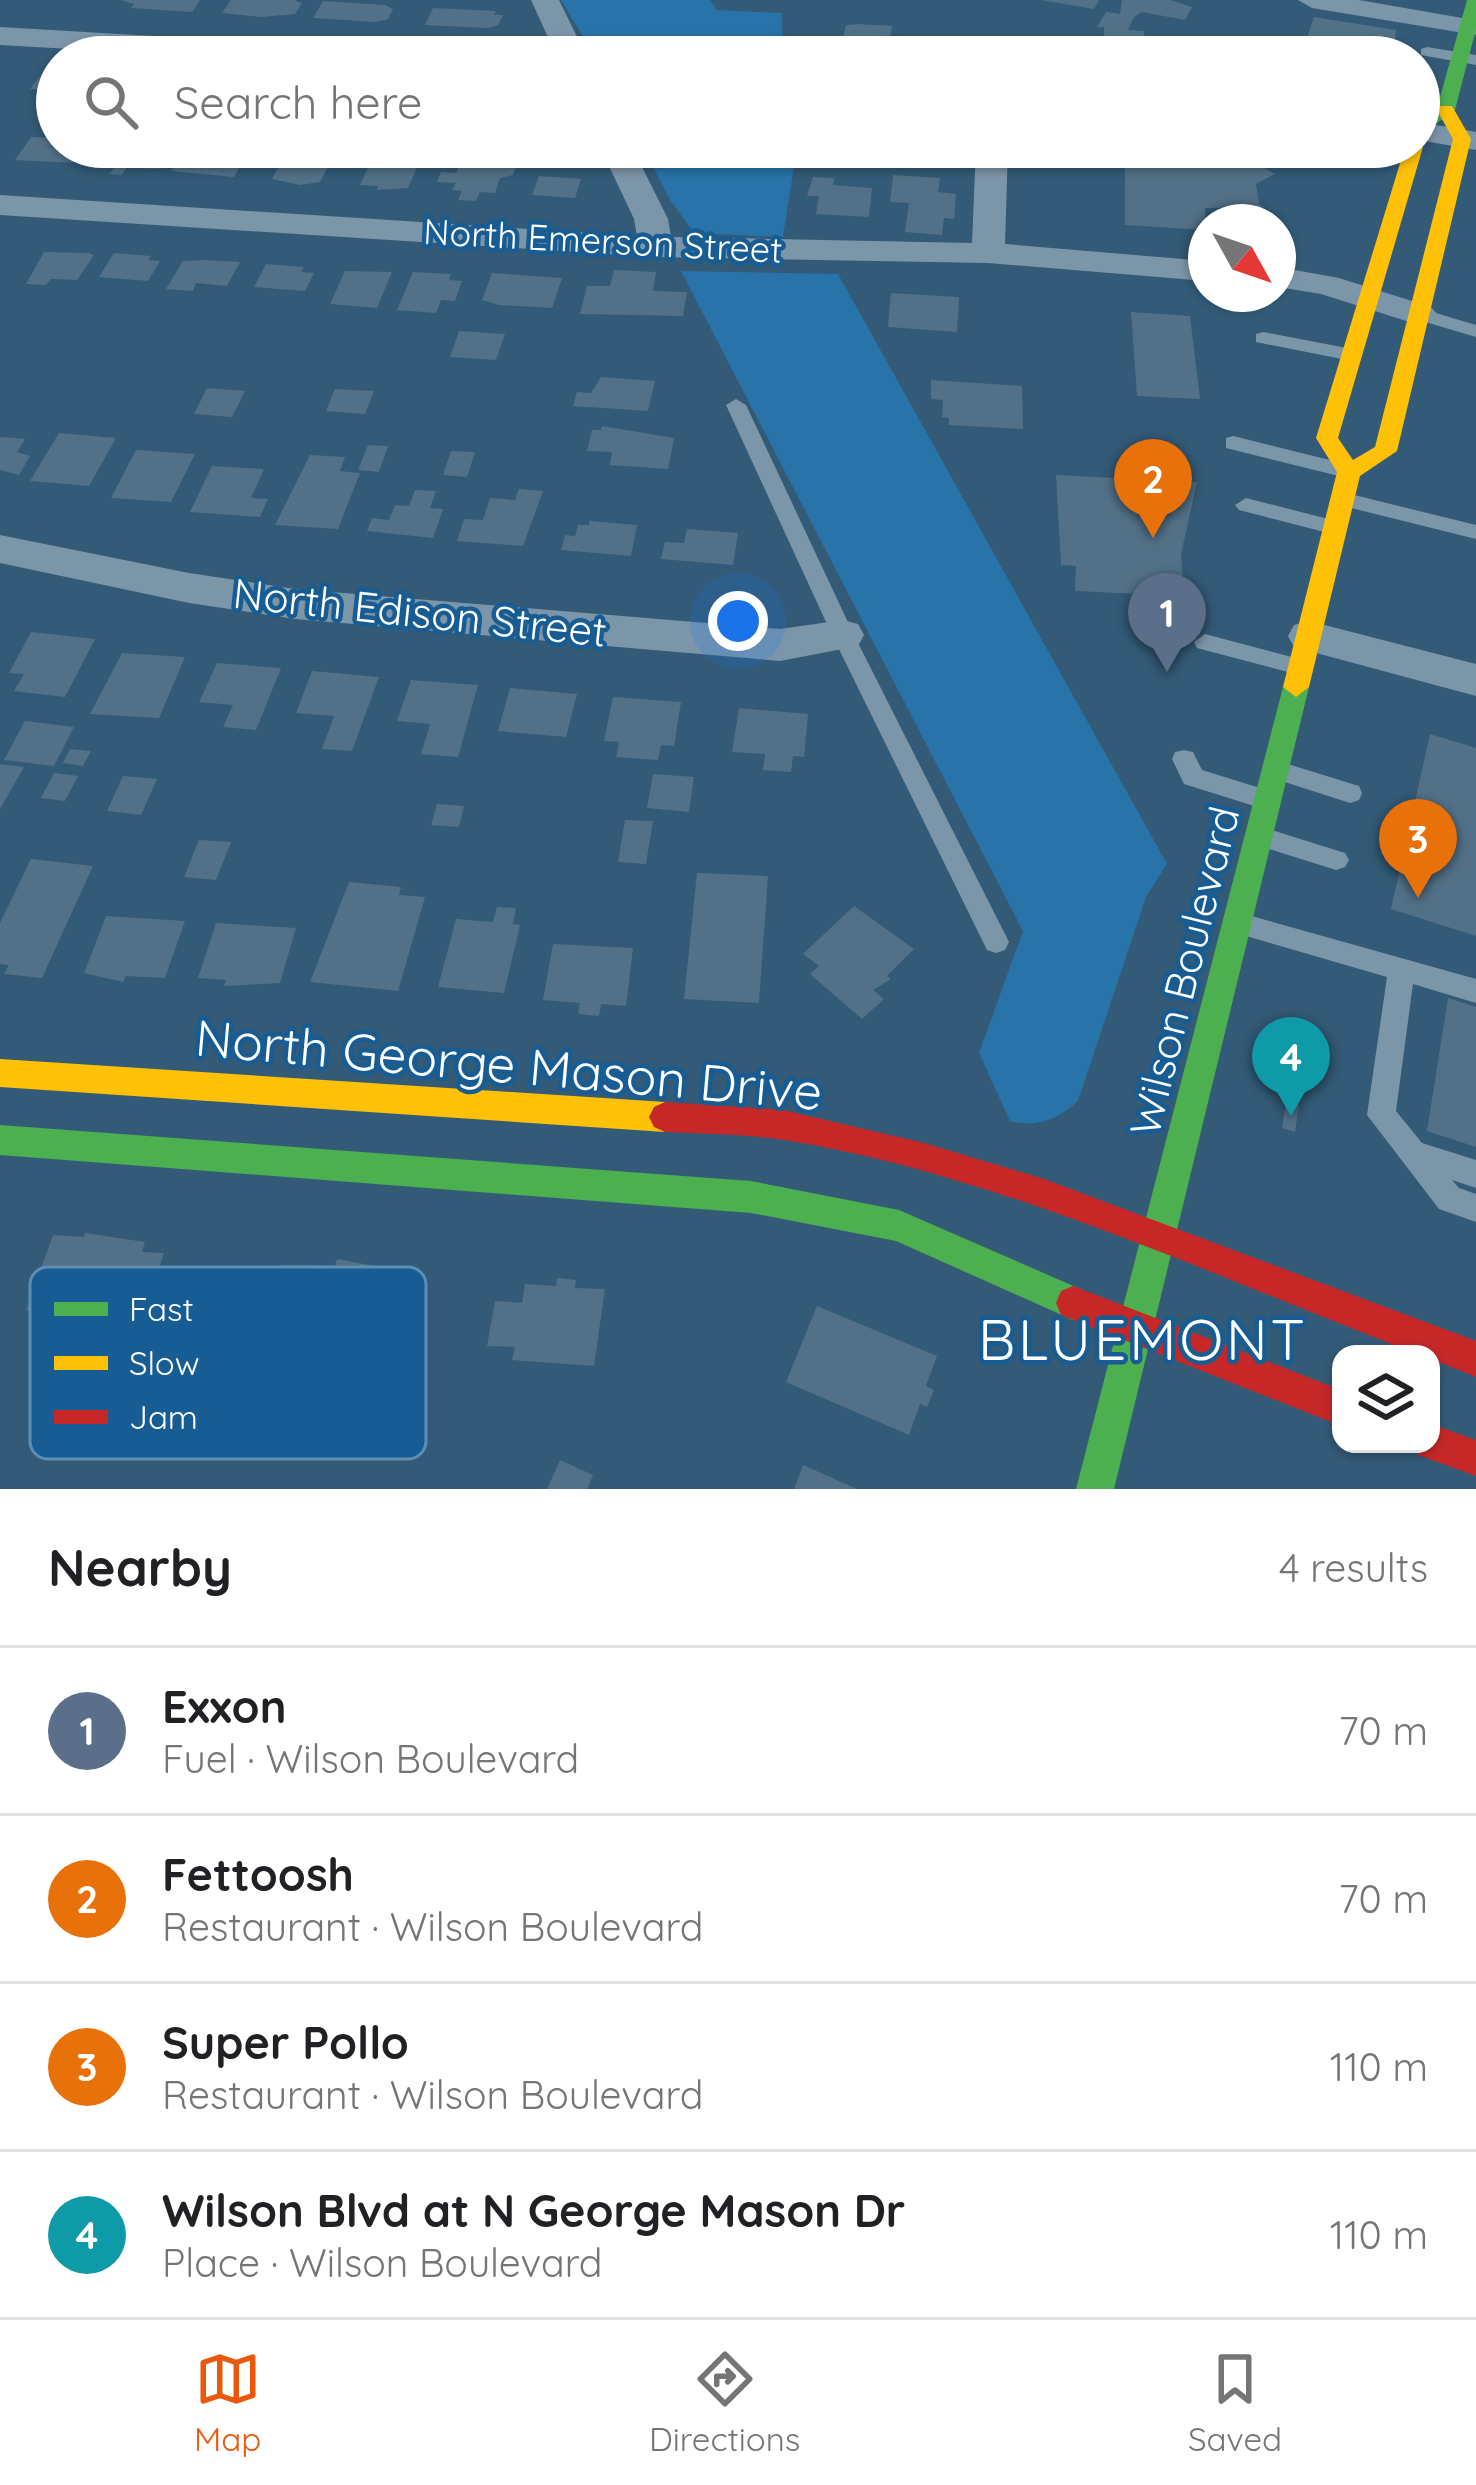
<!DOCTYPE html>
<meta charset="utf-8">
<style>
body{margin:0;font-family:Quicksand,sans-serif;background:#f2f2f2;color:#202124}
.controls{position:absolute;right:36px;bottom:36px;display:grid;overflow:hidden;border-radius:24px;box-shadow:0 3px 9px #0004}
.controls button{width:108px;height:108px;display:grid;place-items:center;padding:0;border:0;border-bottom:3px solid #e0e0e0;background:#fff;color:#202124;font:60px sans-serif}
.compass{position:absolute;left:1188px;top:204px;width:108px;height:108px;border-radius:50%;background:#fff;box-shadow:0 3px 9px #0004;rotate:130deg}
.you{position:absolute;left:738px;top:621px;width:42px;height:42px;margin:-30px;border:9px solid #fff;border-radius:50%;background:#1a73e8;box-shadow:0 0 0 18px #1a73e833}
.badge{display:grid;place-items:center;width:78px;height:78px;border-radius:50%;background:#ea580c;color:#fff;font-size:39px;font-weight:700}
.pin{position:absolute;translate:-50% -99px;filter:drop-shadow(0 3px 6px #0008)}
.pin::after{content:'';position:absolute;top:63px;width:42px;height:36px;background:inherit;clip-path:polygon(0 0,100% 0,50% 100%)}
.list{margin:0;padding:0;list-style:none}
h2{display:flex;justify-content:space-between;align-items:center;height:156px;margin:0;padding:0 48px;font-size:51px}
h2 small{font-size:39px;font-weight:400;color:#757577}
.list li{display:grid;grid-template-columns:78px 1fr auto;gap:36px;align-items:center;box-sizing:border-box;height:168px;padding:0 48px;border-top:3px solid #e0e0e0}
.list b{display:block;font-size:45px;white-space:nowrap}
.list p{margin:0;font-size:39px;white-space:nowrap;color:#757577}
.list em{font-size:39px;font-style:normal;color:#757577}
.icon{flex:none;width:66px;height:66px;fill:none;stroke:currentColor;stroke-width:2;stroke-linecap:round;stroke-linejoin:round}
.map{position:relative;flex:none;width:1476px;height:1489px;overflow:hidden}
.search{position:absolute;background:#fff;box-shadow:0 3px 9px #0004;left:36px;right:36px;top:36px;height:132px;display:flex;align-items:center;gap:30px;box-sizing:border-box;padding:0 42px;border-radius:66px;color:#757577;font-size:45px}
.sheet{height:828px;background:#fff}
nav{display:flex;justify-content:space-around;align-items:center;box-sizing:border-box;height:168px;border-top:3px solid #e0e0e0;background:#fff;font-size:33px;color:#757577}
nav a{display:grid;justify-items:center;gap:6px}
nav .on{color:#ea580c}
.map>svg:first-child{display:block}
.green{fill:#2873a8}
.building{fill:#527188}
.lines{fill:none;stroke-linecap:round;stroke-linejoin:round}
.lane{fill:#7c96a9;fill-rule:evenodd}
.street{fill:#7c96a9;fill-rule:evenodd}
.fast{fill:#4caf50;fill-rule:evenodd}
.slow{fill:#ffc107;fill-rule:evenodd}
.jam{fill:#c62828;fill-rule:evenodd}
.labels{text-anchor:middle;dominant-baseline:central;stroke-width:9;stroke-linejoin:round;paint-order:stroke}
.far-street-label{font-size:36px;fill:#fff;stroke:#175d93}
.street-label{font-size:42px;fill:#fff;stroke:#175d93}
.near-street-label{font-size:51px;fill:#fff;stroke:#175d93}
.near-quarter-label{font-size:57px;letter-spacing:3px;fill:#fff;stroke:#175d93}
.key{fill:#175d93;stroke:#5d8eb3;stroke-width:3}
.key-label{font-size:33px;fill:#fff}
</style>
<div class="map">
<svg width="1476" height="1489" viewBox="0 0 1476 1489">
<rect width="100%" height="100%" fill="#335a77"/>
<g class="green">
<polygon points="561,0 710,0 717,10 782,13 783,57 595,57"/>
<polygon points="643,147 797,147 783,237 694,233 670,200"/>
<path d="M681,271l157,3 329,590 -21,33 -68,204c-20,18 -41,27 -68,20l-31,-68 44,-122z"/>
</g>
<g class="building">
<polygon points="120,0 200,0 192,12 131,8 134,4"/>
<polygon points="231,0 294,0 302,3 295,14 261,17 222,13"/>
<polygon points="1040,0 1099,0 1094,9"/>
<polygon points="1122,0 1171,0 1192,7 1185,20 1142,12 1134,17 1128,30 1144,31 1145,43 1104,41 1104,27 1097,27 1106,12 1120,14"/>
<polygon points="323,1 385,5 393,9 388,19 376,22 313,18"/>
<polygon points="433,8 496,11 494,15 503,15 498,25 488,28 425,25"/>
<polygon points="1314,17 1396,30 1395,41 1307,38"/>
<polygon points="859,24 892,26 887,57 854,57 855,51 841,50 846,25"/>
<polygon points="1072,41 1098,42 1099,57 1072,57"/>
<polygon points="1154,44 1199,46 1200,57 1155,57"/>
<polygon points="1228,47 1285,50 1286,57 1229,57"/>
<polygon points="44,71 57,72 57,90 30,89"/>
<polygon points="31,137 57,138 57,147 84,147 73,163 15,160"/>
<polygon points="112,147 172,147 158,169 127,167 122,175 110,174 115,166 99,165"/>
<polygon points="222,147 251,147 247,154 257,154 251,165 241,164 234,177 171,171 181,155 198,156 203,148"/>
<polygon points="310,147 338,147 320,182 300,185 272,179 286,153 306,155"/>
<polygon points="1125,147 1251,147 1253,162 1275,174 1256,184 1259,204 1265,208 1205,208 1206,230 1125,225"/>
<polygon points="375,153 422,156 408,188 377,190 378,186 360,185"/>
<polygon points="462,158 518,161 513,175 500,178 495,193 480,192 476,201 458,200 462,191 452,190 456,183 437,182 441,172 456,173"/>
<polygon points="893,175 940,178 938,192 956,194 954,219 944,218 942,235 905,232 909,203 890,202"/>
<polygon points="539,176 581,179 575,198 532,195"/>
<polygon points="813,177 834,178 833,185 872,188 869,217 816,214 819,196 807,196"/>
<polygon points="44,252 89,253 94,255 77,280 51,279 46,285 26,284"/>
<polygon points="114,253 151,256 148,260 160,261 148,281 99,277"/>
<polygon points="183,261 203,260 240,262 227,286 196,283 193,291 166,289"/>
<polygon points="266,264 304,267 301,272 314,273 305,291 254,287"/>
<polygon points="614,270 656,272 653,291 687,292 683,316 580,314 587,286 610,286"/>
<polygon points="345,271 392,272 377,308 330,304"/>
<polygon points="413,272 451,274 449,280 462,281 455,301 441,300 436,313 397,310"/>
<polygon points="492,273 562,278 552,308 499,305 482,300"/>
<polygon points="891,293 959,297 957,332 888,327"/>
<polygon points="1131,312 1190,316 1200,399 1137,396"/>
<polygon points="459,331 505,334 496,360 450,357"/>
<polygon points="601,377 655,381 648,411 573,406 577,392 591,393"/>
<polygon points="931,380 1022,386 1023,429 949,425 949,418 942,417 943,400 931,399"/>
<polygon points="207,388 245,391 232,417 194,414"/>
<polygon points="335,389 374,391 365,414 326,411"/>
<polygon points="602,426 674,438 668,469 610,465 612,452 587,451 592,430 601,430"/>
<polygon points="59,433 116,438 89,486 30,481"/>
<polygon points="0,437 25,439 17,452 30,456 19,475 0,470"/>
<polygon points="368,445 388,446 379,472 358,470"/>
<polygon points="136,450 195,454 171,502 111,498"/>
<polygon points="451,451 475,452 467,477 443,475"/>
<polygon points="310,455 345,457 340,471 360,473 338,529 275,525"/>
<polygon points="212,466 264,469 251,498 268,499 260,517 190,512"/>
<polygon points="1056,475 1197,482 1181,554 1184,596 1075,591 1076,566 1061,565"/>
<polygon points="519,489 543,491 523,546 457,541 464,519 483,520 490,498 515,500"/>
<polygon points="415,490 436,491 430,508 443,509 433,538 367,531 372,518 389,520 395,505 409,506"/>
<polygon points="589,521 637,525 631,556 561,550 565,535 575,536 578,525 589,525"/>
<polygon points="687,529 738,533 733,565 661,559 665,542 684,543"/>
<polygon points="31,632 95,639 65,697 14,691 24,674 9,673"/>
<polygon points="122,653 185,657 159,718 90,714"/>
<polygon points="217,663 281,668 256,730 223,727 233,705 199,702"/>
<polygon points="312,671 379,677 352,751 322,749 334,716 296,713"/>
<polygon points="411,680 478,685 458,757 421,754 430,724 397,721"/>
<polygon points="510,688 577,694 566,737 498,731"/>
<polygon points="613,697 681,702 674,746 661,745 658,760 616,757 619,742 604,741"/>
<polygon points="739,708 808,714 804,757 793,756 791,772 763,770 765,754 732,752"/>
<polygon points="25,721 74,727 54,766 4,760"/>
<polygon points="1430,734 1476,748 1476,936 1391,909"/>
<polygon points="70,749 91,751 83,766 63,763"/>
<polygon points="0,764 24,767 0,809"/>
<polygon points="54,773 78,776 65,801 41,798"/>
<polygon points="653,774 694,777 689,812 647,808"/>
<polygon points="123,776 157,779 141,815 107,811"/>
<polygon points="437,804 464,806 459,827 431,825"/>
<polygon points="625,820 653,821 646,864 618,862"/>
<polygon points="199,840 231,842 216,880 184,877"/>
<polygon points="31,859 93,866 42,978 4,974 9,965 0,964 0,923"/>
<polygon points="697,873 768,876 759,1003 684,999"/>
<polygon points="349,882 401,887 399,895 425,897 398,991 310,982"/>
<polygon points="854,906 914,949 887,976 891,979 873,990 884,999 862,1019 810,974 819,966 803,954"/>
<polygon points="497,907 516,908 513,924 520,925 504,993 438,987 456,919 493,922"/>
<polygon points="106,916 185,921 165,978 126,976 123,982 84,973"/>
<polygon points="216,923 296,928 280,983 224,986 226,980 198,978"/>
<polygon points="553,944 633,948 626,1006 601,1004 599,1016 578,1014 580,1003 543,1000"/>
<polygon points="1448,998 1476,1007 1476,1147 1427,1131"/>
<polygon points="1286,1101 1299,1105 1295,1132 1282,1128"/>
<polygon points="85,1233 145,1242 142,1252 164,1253 153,1287 131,1285 121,1317 26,1310 53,1235 84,1237"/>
<polygon points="337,1259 396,1270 379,1351 286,1344 292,1320 269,1319 282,1265 335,1266"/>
<polygon points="557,1278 576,1280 575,1288 605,1289 594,1366 512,1360 515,1347 487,1346 495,1301 522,1303 525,1284 556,1286"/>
<polygon points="817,1306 937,1356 926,1386 934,1390 927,1407 920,1404 909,1435 786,1382"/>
<polygon points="560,1460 593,1475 587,1489 547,1489"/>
<polygon points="803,1465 857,1489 794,1489"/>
</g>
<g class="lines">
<g class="lane">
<polygon points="1427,47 1476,55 1476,65 1421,55 1421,49"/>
<polygon points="1282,246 1291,251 1284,267 1278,268 1278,247"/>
<polygon points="1254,294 1272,294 1271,301 1262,307 1255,305"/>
<polygon points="1419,308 1476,325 1476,337 1412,318 1412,310"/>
<polygon points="1263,332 1352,349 1362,355 1352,361 1256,342 1256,334"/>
<polygon points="736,399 746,405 854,635 1009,942 1005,950 996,953 987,950 832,635 726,405"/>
<polygon points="1233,436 1354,466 1357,471 1347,478 1226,448 1226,438"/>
<polygon points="1342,492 1476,525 1476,539 1335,504 1331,499 1335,494"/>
<polygon points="1246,498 1344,523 1347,528 1336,535 1239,510 1235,505"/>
<polygon points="1205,634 1307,661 1311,667 1299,675 1197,648 1194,642"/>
<polygon points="1184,750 1193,752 1202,770 1276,793 1279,800 1276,807 1267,810 1184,784 1172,759 1175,752"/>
<polygon points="1278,761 1359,786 1362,793 1359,800 1350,803 1269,777 1266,770 1269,763"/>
<polygon points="1262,827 1345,853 1349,860 1345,867 1336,870 1253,844 1249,837 1253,830"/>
<polygon points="1241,913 1476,979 1476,1003 1413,984 1396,1111 1422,1143 1476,1160 1476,1188 1452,1180 1459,1188 1476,1194 1476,1222 1439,1209 1367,1115 1387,977 1232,932 1228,924 1232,916"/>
</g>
<g class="street">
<polygon points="531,0 559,0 587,57 557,57"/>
<polygon points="1298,0 1359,0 1468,19 1476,21 1476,35 1312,8"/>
<polygon points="0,27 361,48 376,57 211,57 0,45"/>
<polygon points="1419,122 1476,132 1476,150 1419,140"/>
<polygon points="600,147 632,147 668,219 671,237 972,243 976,147 1008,147 1005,244 1206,261 1206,281 988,263 656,257 0,215 0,195 637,236 634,219"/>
<polygon points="1278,267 1339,278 1431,307 1437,314 1431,321 1419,325 1321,294 1278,287"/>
<polygon points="0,535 189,573 295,589 780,629 843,620 858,624 864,635 858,646 780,661 295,619 189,603 0,563"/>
<polygon points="1309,621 1476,664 1476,696 1294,647 1288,636 1294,625"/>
</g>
<g class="fast">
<polygon points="1467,0 1476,0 1476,29 1455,110 1419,136 1419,121 1437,108"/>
<polygon points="1296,677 1309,687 1114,1489 1076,1489 1283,687"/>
<polygon points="0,1125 751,1181 899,1210 1085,1291 1090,1303 1085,1315 1073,1320 896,1241 751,1213 0,1155"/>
</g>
<g class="slow">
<polygon points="1440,106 1452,106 1471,139 1397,451 1360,476 1309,687 1296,697 1283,687 1337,472 1316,438 1405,147 1419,147 1419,143 1423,147 1338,438 1353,460 1375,447 1453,139 1437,110"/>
<polygon points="0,1059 665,1102 676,1107 681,1117 676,1127 665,1132 0,1087"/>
</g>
<g class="jam">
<path d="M665,1102l118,8 141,33 120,36 432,162v36l-45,-18v-5h-14c-201,-77 -420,-180 -633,-214 -39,-6 -80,-6 -119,-8l-11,-5 -5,-10 5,-10z"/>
<polygon points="1073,1286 1341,1390 1341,1426 1061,1315 1056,1303 1061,1291"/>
<polygon points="1431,1424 1476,1440 1476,1476 1418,1455 1414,1444 1431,1444"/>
</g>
</g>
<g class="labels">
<g class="far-street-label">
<text transform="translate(603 240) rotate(3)">North Emerson Street</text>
</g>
<g class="street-label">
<text transform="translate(420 612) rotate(6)">North Edison Street</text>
<text transform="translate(1184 971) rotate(-76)">Wilson Boulevard</text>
</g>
<g class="near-street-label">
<text transform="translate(509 1064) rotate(5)">North George Mason Drive</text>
</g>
<g class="near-quarter-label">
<text x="1143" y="1338">BLUEMONT</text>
</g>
</g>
<rect x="30" y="1267" width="396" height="192" rx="18" class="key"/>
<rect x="54" y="1302" width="54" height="14" fill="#4caf50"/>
<rect x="54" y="1356" width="54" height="14" fill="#ffc107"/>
<rect x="54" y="1410" width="54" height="14" fill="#c62828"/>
<g class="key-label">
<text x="129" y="1321">Fast</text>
<text x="129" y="1375">Slow</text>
<text x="129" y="1429">Jam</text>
</g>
</svg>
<div class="controls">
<button><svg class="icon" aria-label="layers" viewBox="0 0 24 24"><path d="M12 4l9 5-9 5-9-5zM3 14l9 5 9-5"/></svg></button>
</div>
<svg class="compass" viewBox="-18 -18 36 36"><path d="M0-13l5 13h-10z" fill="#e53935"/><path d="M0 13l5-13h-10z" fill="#757577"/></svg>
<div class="you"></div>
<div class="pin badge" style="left:1167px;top:672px;background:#5c6f8a">1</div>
<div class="pin badge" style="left:1153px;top:538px;background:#e8710a">2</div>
<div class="pin badge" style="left:1418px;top:898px;background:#e8710a">3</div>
<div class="pin badge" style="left:1291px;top:1116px;background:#0f9aa8">4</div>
<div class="search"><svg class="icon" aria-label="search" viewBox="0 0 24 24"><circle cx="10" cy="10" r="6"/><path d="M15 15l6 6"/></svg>Search here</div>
</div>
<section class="sheet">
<h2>Nearby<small>4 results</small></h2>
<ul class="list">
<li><span class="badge" style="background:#5c6f8a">1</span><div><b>Exxon</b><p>Fuel · Wilson Boulevard</p></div><em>70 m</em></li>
<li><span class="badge" style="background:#e8710a">2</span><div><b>Fettoosh</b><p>Restaurant · Wilson Boulevard</p></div><em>70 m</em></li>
<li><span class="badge" style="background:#e8710a">3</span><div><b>Super Pollo</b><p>Restaurant · Wilson Boulevard</p></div><em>110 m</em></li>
<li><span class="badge" style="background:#0f9aa8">4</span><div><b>Wilson Blvd at N George Mason Dr</b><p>Place · Wilson Boulevard</p></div><em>110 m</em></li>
</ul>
</section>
<nav>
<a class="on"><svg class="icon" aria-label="map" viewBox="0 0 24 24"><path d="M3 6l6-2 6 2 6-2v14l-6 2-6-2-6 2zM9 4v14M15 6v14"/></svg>Map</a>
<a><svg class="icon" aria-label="directions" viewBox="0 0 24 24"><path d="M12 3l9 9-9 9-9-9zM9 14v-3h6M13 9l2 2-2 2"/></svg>Directions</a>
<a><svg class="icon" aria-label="saved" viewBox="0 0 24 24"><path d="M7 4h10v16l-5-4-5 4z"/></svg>Saved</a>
</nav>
